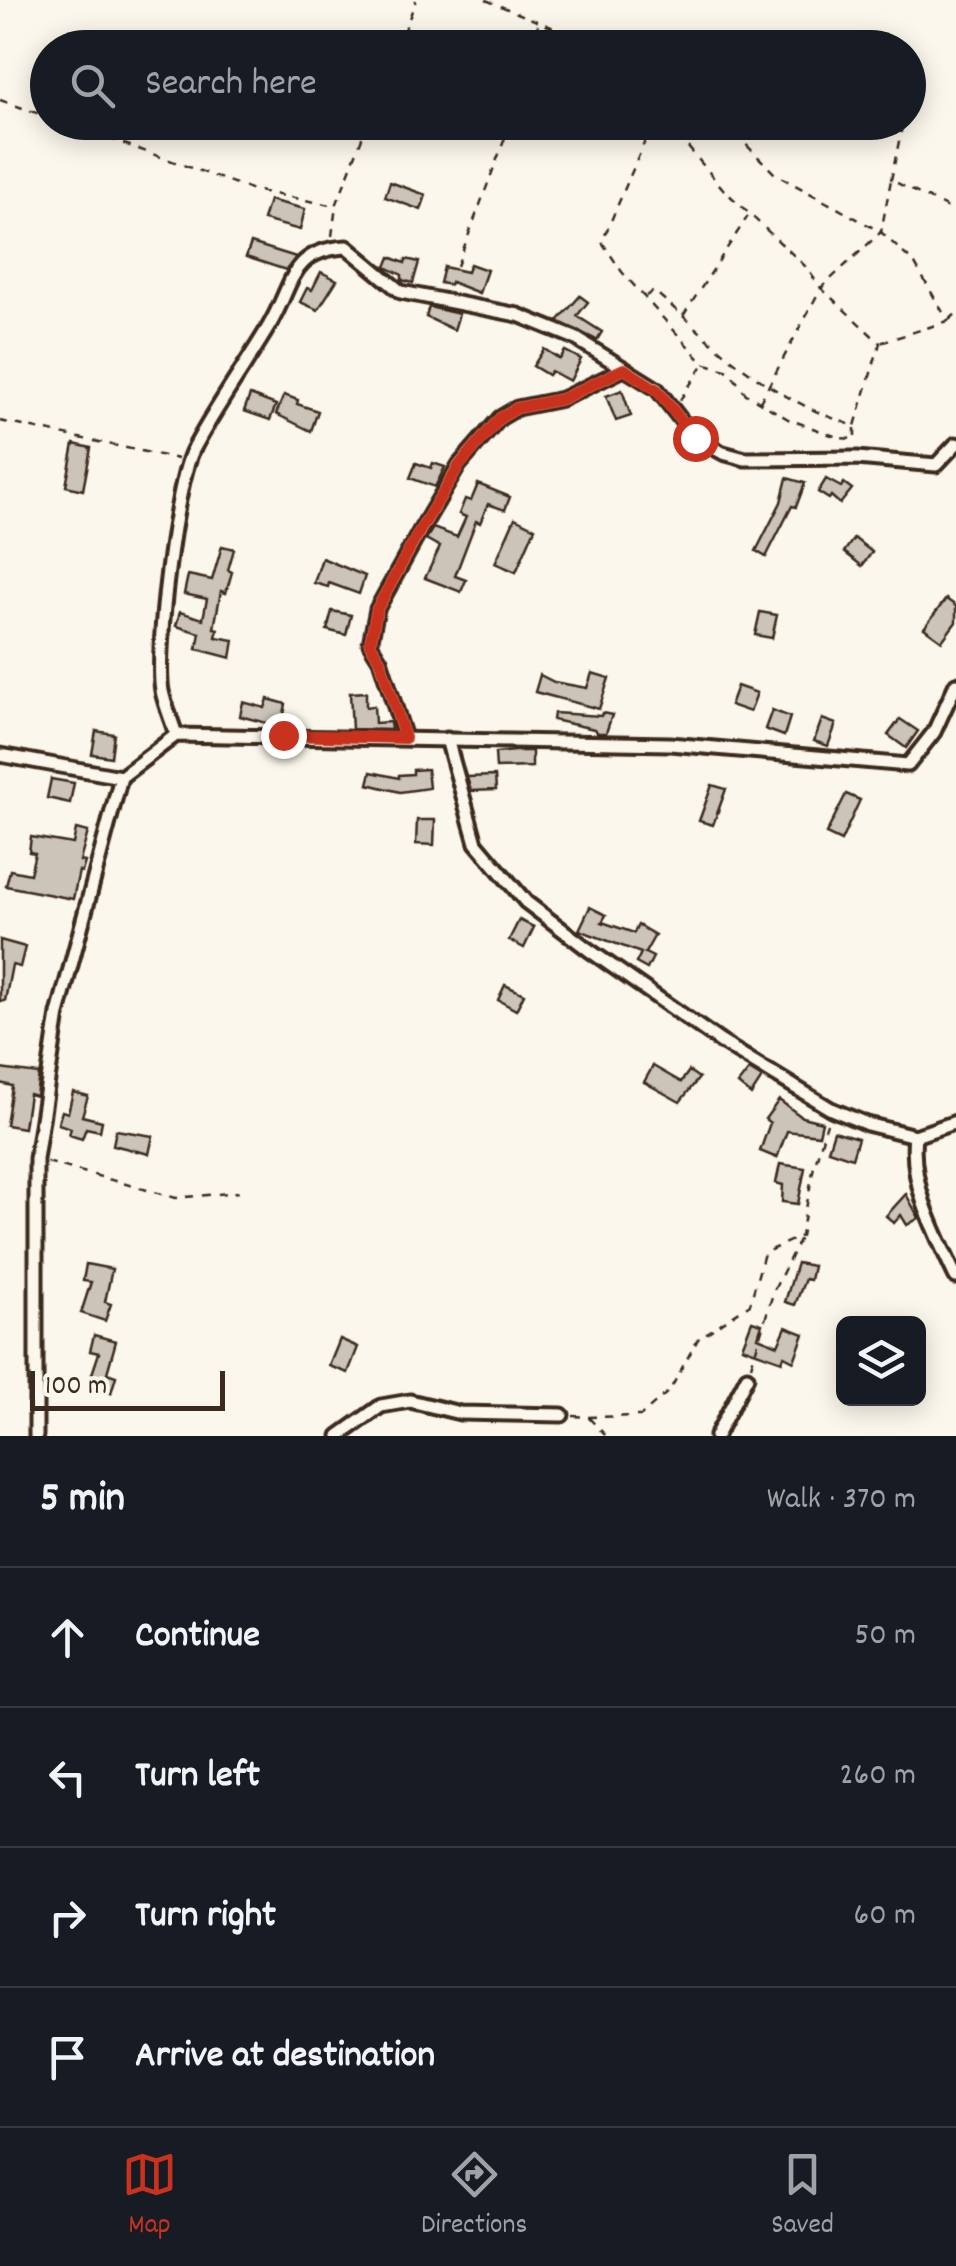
<!DOCTYPE html>
<meta charset="utf-8">
<style>
body{margin:0;font-family:Dekko,sans-serif;background:#242831;color:#f1f3f6}
.controls{position:absolute;right:30px;bottom:30px;display:grid;overflow:hidden;border-radius:15px;box-shadow:0 5px 25px #0003}
.controls button{width:90px;height:90px;display:grid;place-items:center;padding:0;border:0;border-bottom:2px solid #363941;background:#171b24;color:#f1f3f6;font:50px sans-serif}
.scale{position:absolute;left:30px;bottom:25px;width:195px;box-sizing:border-box;padding-left:10px;border:5px solid #3b2a1e;border-top:0;font-size:28px;line-height:35px;white-space:nowrap;color:#3b2a1e;-webkit-text-stroke:8px #fbf7ec;paint-order:stroke}
.stop{position:absolute;width:30px;height:30px;margin:-22px;border:8px solid #c8321e;border-radius:50%;background:#fff}
.stop.end{background:#c8321e;border-color:#fff;box-shadow:0 2px 10px #0008}
.list{margin:0;padding:0;list-style:none}
h2{display:flex;justify-content:space-between;align-items:center;height:130px;margin:0;padding:0 40px;font-size:42px}
h2 small{font-size:32px;font-weight:400;color:#9ea1a6}
.list li{display:grid;grid-template-columns:65px 1fr auto;gap:30px;align-items:center;box-sizing:border-box;height:140px;padding:0 40px;border-top:2px solid #363941}
.list b{display:block;font-size:38px;white-space:nowrap}
.list em{font-size:32px;font-style:normal;color:#9ea1a6}
.icon{flex:none;width:55px;height:55px;fill:none;stroke:currentColor;stroke-width:2;stroke-linecap:round;stroke-linejoin:round}
.map{position:relative;flex:none;width:956px;height:1436px;overflow:hidden}
.search{position:absolute;background:#171b24;box-shadow:0 5px 25px #0003;left:30px;right:30px;top:30px;height:110px;display:flex;align-items:center;gap:25px;box-sizing:border-box;padding:0 35px;border-radius:55px;color:#9ea1a6;font-size:38px}
.sheet{height:690px;background:#171b24}
nav{display:flex;justify-content:space-around;align-items:center;box-sizing:border-box;height:140px;border-top:2px solid #363941;background:#171b24;font-size:28px;color:#9ea1a6}
nav a{display:grid;justify-items:center;gap:5px}
nav .on{color:#c8321e}
.map>svg:first-child{display:block}
.building{fill:#ccc4b9;stroke:#3b2a1e;stroke-width:2.5}
.lines{fill:none;stroke-linecap:round;stroke-linejoin:round}
.minor-casing{stroke:#3b2a1e;stroke-width:19}
.path{stroke:#3b2a1e;stroke-width:2.5;stroke-dasharray:8 8;stroke-linecap:butt}
.minor{stroke:#fbf7ec;stroke-width:11}
.route{stroke:#c8321e;stroke-width:12}
</style>
<div class="map">
<svg width="956" height="1436" viewBox="0 0 956 1436">
<rect width="100%" height="100%" fill="#fbf7ec"/>
<filter id="ink" filterUnits="userSpaceOnUse"><feTurbulence type="fractalNoise" baseFrequency=".01" numOctaves="2"/><feDisplacementMap in="SourceGraphic" scale="20" xChannelSelector="R" yChannelSelector="G"/><feConvolveMatrix kernelMatrix="1 2 1 2 8 2 1 2 1" color-interpolation-filters="sRGB"/></filter>
<g filter="url(#ink)">
<g class="building">
<polygon points="390,182 426,195 421,210 385,197"/>
<polygon points="269,200 305,209 300,230 263,220"/>
<polygon points="251,243 296,257 286,270 246,257"/>
<polygon points="390,257 405,263 406,259 419,262 413,283 402,280 402,275 386,267"/>
<polygon points="470,264 487,270 479,293 451,282 450,285 440,283 444,267 467,272"/>
<polygon points="321,272 337,280 318,310 300,302 307,288 312,290"/>
<polygon points="580,296 588,302 577,316 602,332 597,340 558,321"/>
<polygon points="429,307 459,314 454,330 426,317"/>
<polygon points="544,349 560,359 565,351 581,359 570,381 551,371 548,375 533,366"/>
<polygon points="622,390 631,416 616,421 606,396"/>
<polygon points="250,395 276,405 270,420 244,411"/>
<polygon points="284,395 298,400 297,404 318,411 311,431 276,414"/>
<polygon points="74,444 91,448 83,490 66,486"/>
<polygon points="416,463 431,468 433,463 445,467 435,487 410,478"/>
<polygon points="787,478 805,483 796,507 792,506 766,557 756,551 781,502"/>
<polygon points="826,479 841,487 844,483 852,489 840,504 831,496 829,499 818,492"/>
<polygon points="478,484 510,497 505,510 488,504 480,523 476,521 455,576 466,580 461,592 425,578 440,547 426,539 433,528 457,537 466,517 459,514 465,499 471,501"/>
<polygon points="515,518 535,528 516,572 495,563"/>
<polygon points="854,538 872,552 862,566 844,552"/>
<polygon points="222,546 234,549 228,570 232,572 226,593 221,591 214,628 218,629 216,637 234,640 231,658 197,649 200,633 176,626 180,612 203,619 207,599 184,594 188,575 212,580"/>
<polygon points="322,558 365,576 359,594 329,583 328,587 314,583"/>
<polygon points="946,599 956,606 956,622 942,641 924,628"/>
<polygon points="332,611 351,615 346,635 327,630"/>
<polygon points="760,612 777,615 772,638 755,635"/>
<polygon points="592,673 609,678 599,709 535,692 540,675 554,682 587,688"/>
<polygon points="737,686 757,693 750,712 730,705"/>
<polygon points="366,692 366,707 374,706 375,723 390,722 391,730 352,729 350,693"/>
<polygon points="268,699 286,704 284,714 289,716 285,728 240,716 243,702 265,708"/>
<polygon points="772,710 790,717 784,736 765,729"/>
<polygon points="554,713 601,716 602,713 612,715 606,733 598,733 594,729 553,720"/>
<polygon points="822,719 836,724 828,746 814,741"/>
<polygon points="900,719 918,731 906,748 888,735"/>
<polygon points="96,731 114,734 111,757 92,754"/>
<polygon points="515,751 532,751 532,767 496,768 495,753"/>
<polygon points="427,769 429,788 400,792 368,784 371,772 399,778 399,775 413,774 413,770"/>
<polygon points="495,776 496,790 471,791 467,777"/>
<polygon points="51,779 74,783 70,803 47,798"/>
<polygon points="712,785 726,789 713,825 699,821"/>
<polygon points="846,794 860,800 841,841 826,834"/>
<polygon points="417,820 435,820 434,845 416,844"/>
<polygon points="76,829 88,832 80,861 85,862 82,872 79,871 73,899 6,886 10,870 30,874 35,853 29,852 31,837 73,844"/>
<polygon points="590,907 606,915 602,922 634,933 638,925 655,935 645,953 653,957 647,969 636,963 641,953 579,930"/>
<polygon points="519,920 534,927 524,948 509,940"/>
<polygon points="0,940 25,947 20,967 12,965 5,1001 0,1001"/>
<polygon points="505,985 524,994 516,1010 498,1000"/>
<polygon points="653,1066 681,1082 689,1071 699,1078 680,1102 644,1082"/>
<polygon points="0,1069 39,1074 36,1096 29,1094 24,1128 6,1125 12,1086 0,1083"/>
<polygon points="749,1070 762,1078 751,1095 738,1084"/>
<polygon points="73,1092 88,1096 82,1116 102,1121 100,1131 86,1128 82,1139 69,1135 71,1128 58,1124 62,1111 68,1113"/>
<polygon points="779,1100 802,1117 822,1122 819,1135 787,1131 777,1158 760,1151 770,1123 765,1119"/>
<polygon points="116,1130 153,1136 149,1154 113,1145"/>
<polygon points="834,1131 858,1138 852,1158 828,1150"/>
<polygon points="780,1164 805,1168 798,1204 782,1202 783,1185 776,1183"/>
<polygon points="906,1194 919,1218 907,1225 901,1215 894,1223 886,1216"/>
<polygon points="797,1263 813,1266 810,1280 805,1279 795,1305 785,1302"/>
<polygon points="86,1264 112,1269 105,1302 111,1304 105,1321 81,1313 91,1282 83,1281"/>
<polygon points="752,1321 762,1324 758,1337 778,1345 786,1327 804,1334 794,1361 784,1356 782,1361 742,1347"/>
<polygon points="94,1335 116,1341 107,1373 116,1376 111,1393 88,1386 99,1353 90,1351"/>
<polygon points="340,1339 358,1347 348,1373 329,1366"/>
</g>
<g class="lines">
<defs>
<g id="minor">
<path d="M176,735c-4,-14 -11,-29 -14,-44 -7,-39 13,-205 31,-241 22,-42 51,-82 76,-124 25,-42 20,-76 78,-79l54,45 117,23 57,23 82,51 38,49 28,15 22,6 112,-1 79,7 20,-21"/>
<polyline points="405,738 380,660 370,644 377,609 420,531 459,465 500,418 517,408 562,399 624,369"/>
<polyline points="447,739 476,843 526,902 589,950 721,1042 831,1109 867,1124 915,1136 956,1122"/>
<polyline points="0,755 121,777 176,735 670,744 908,765 934,732 956,684"/>
<path d="M915,1136c-6,48 21,99 41,141"/>
<polyline points="36,1436 36,1159 58,1014 121,777"/>
<polyline points="339,1436 381,1406 410,1401 460,1413 562,1415"/>
<polyline points="716,1436 747,1377"/>
</g>
</defs>
<use href="#minor" class="minor-casing"/>
<g class="path">
<polyline points="486,0 602,48"/>
<polyline points="398,48 416,0"/>
<polyline points="532,48 538,24"/>
<polyline points="0,100 48,117"/>
<polyline points="63,122 253,190 336,206"/>
<polyline points="640,122 651,127 664,122"/>
<polyline points="724,122 775,174 881,232 915,264 948,321 880,343"/>
<polyline points="891,180 903,122"/>
<polyline points="332,236 336,206 368,122"/>
<polyline points="457,266 511,122"/>
<polyline points="646,296 654,291 683,316 748,216"/>
<path d="M683,316c52,50 103,88 172,110v13l-15,-1 -52,-19 -42,-25 -17,-23 -26,-8 -81,-91 -20,-30 49,-115 31,13 42,50 81,76 16,22 60,-56 10,-52 65,32"/>
<polyline points="949,320 956,314"/>
<polyline points="680,400 703,365"/>
<polyline points="760,402 821,288 880,343 855,426"/>
<polyline points="0,421 178,459"/>
<polyline points="47,1162 176,1198 239,1192"/>
<polyline points="751,1366 774,1290 800,1238"/>
<polyline points="573,1416 588,1417 606,1436"/>
<polyline points="588,1417 641,1416 670,1390 698,1339 750,1304 764,1253 801,1236 813,1171 827,1123"/>
</g>
<use href="#minor" class="minor"/>
</g>
</g>
<g class="lines" filter="url(#ink)">
<polyline class="route" points="283,735 405,738 380,660 370,644 377,609 420,530 459,466 500,418 517,408 562,399 624,369 657,390 695,438"/>
</g>
</svg>
<div class="controls">
<button><svg class="icon" aria-label="layers" viewBox="0 0 24 24"><path d="M12 4l9 5-9 5-9-5zM3 14l9 5 9-5"/></svg></button>
</div>
<div class="scale">100 m</div>
<div class="stop" style="left:695px;top:438px"></div>
<div class="stop end" style="left:283px;top:735px"></div>
<div class="search"><svg class="icon" aria-label="search" viewBox="0 0 24 24"><circle cx="10" cy="10" r="6"/><path d="M15 15l6 6"/></svg>Search here</div>
</div>
<section class="sheet">
<h2>5 min<small>Walk · 370 m</small></h2>
<ul class="list">
<li><svg class="icon" aria-label="ahead" viewBox="0 0 24 24"><path d="M12 20V5M6 11l6-6 6 6"/></svg><div><b>Continue</b></div><em>50 m</em></li>
<li><svg class="icon" aria-label="left" viewBox="0 0 24 24"><path d="M17 20v-9H6M10 6l-5 5 5 5"/></svg><div><b>Turn left</b></div><em>260 m</em></li>
<li><svg class="icon" aria-label="right" viewBox="0 0 24 24"><path d="M7 20v-9h11M14 6l5 5-5 5"/></svg><div><b>Turn right</b></div><em>60 m</em></li>
<li><svg class="icon" aria-label="arrive" viewBox="0 0 24 24"><path d="M6 21V4h12l-3 4 3 4H6"/></svg><div><b>Arrive at destination</b></div></li>
</ul>
</section>
<nav>
<a class="on"><svg class="icon" aria-label="map" viewBox="0 0 24 24"><path d="M3 6l6-2 6 2 6-2v14l-6 2-6-2-6 2zM9 4v14M15 6v14"/></svg>Map</a>
<a><svg class="icon" aria-label="directions" viewBox="0 0 24 24"><path d="M12 3l9 9-9 9-9-9zM9 14v-3h6M13 9l2 2-2 2"/></svg>Directions</a>
<a><svg class="icon" aria-label="saved" viewBox="0 0 24 24"><path d="M7 4h10v16l-5-4-5 4z"/></svg>Saved</a>
</nav>
